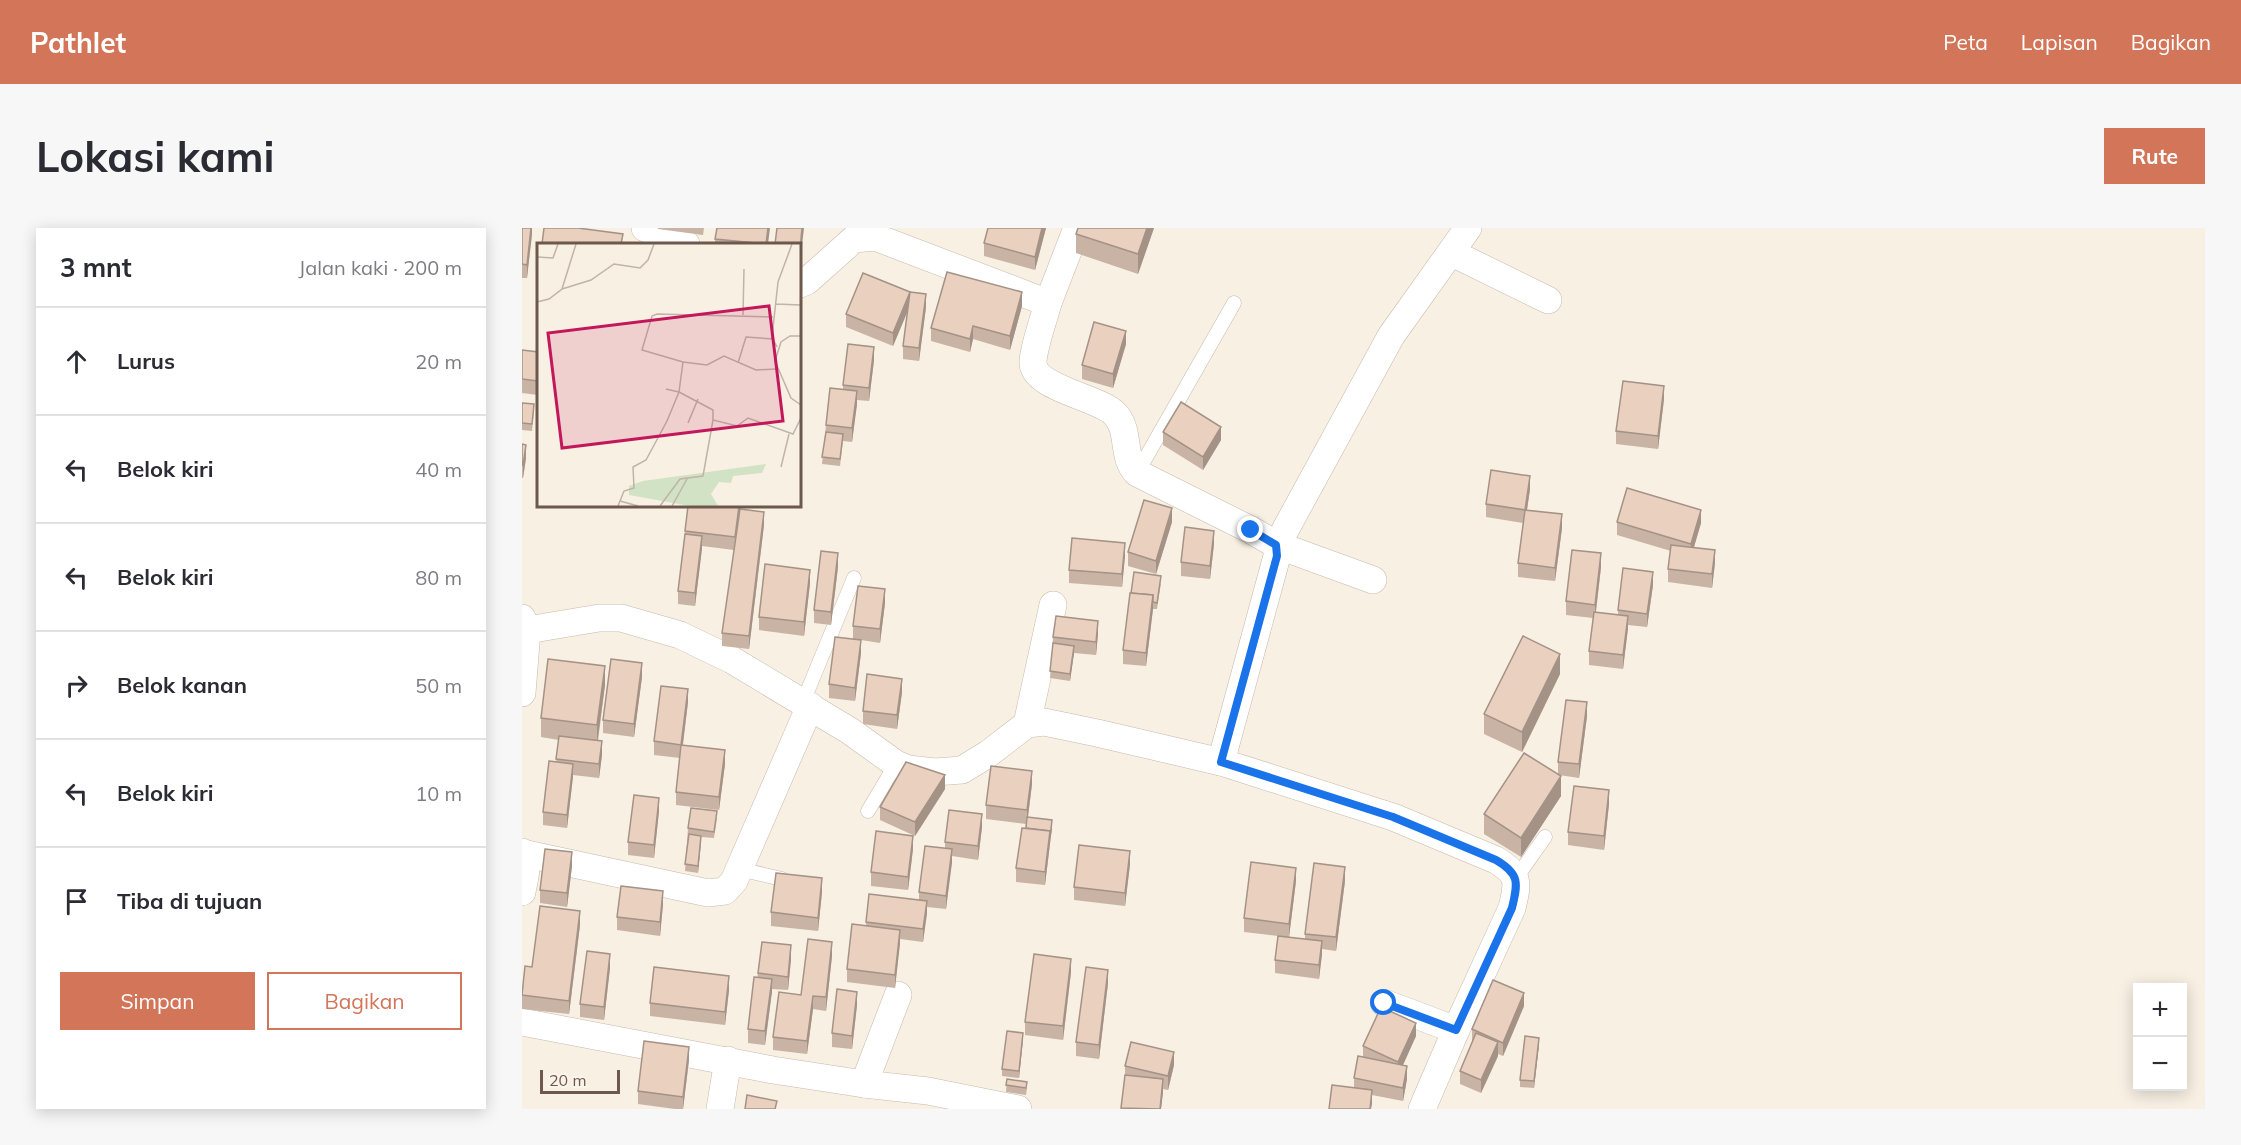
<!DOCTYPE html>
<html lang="id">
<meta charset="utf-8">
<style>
body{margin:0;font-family:Mulish,sans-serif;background:#f7f7f7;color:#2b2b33}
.controls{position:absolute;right:18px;bottom:18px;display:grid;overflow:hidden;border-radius:0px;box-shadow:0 3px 15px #0003}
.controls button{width:54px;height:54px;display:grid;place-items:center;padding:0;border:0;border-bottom:2px solid #e1e1e2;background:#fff;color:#2b2b33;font:30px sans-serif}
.scale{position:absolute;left:18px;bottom:15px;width:80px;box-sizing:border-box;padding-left:6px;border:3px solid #6d584d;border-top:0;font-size:16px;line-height:21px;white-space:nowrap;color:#6d584d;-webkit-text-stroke:4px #fcf4e9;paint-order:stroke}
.stop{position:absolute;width:18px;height:18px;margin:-14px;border:4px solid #1a73e8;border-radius:50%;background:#fff}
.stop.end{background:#1a73e8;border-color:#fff;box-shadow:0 2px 6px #0008}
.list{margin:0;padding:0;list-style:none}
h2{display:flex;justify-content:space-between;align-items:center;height:78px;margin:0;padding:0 24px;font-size:26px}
h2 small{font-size:20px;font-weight:400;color:#7c7c81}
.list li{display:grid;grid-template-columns:39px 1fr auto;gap:18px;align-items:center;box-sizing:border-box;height:108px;padding:0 24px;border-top:2px solid #e1e1e2}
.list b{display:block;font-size:22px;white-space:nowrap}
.list em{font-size:20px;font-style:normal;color:#7c7c81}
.actions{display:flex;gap:12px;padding:18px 24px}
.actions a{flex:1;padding:14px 0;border:2px solid #d27559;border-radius:0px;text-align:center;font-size:21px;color:#d27559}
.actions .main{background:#d27559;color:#fff}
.icon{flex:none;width:33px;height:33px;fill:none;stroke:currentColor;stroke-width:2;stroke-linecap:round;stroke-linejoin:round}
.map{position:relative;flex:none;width:1683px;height:881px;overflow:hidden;border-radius:0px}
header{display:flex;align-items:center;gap:36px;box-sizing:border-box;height:84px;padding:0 30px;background:#d27559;color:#fff}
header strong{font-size:28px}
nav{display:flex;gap:33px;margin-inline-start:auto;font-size:21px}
.intro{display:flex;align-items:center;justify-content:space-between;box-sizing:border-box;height:144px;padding:0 36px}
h1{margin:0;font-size:42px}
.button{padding:15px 27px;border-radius:0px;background:#d27559;color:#fff;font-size:21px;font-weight:700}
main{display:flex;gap:36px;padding:0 36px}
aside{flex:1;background:#fff;border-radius:0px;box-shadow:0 3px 15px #0003}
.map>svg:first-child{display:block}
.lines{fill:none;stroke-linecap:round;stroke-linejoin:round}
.lane-casing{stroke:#c7b8ac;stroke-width:15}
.street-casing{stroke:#c7b8ac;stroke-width:28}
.lane{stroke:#fff;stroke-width:14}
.street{stroke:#fff;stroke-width:27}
.wall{fill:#c9b3a4}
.shaded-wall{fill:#a49286}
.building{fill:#ead0bf;stroke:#a49286;stroke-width:1.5}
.route{stroke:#1a73e8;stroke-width:8}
.inset-road{fill:none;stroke:#c0b3a7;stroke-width:1.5}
.view{fill:#c2185b;fill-opacity:0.15;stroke:#c2185b;stroke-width:3}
.inset-edge{fill:none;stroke:#6d584d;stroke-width:3}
</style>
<header>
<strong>Pathlet</strong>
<nav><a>Peta</a><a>Lapisan</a><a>Bagikan</a></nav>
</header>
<div class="intro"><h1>Lokasi kami</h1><a class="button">Rute</a></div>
<main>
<aside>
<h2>3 mnt<small>Jalan kaki · 200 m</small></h2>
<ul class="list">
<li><svg class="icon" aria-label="ahead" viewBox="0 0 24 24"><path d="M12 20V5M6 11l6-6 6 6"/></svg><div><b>Lurus</b></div><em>20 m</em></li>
<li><svg class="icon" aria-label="left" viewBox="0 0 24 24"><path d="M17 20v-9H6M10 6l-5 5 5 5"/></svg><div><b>Belok kiri</b></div><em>40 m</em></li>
<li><svg class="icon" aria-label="left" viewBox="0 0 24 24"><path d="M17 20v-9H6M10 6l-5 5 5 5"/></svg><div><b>Belok kiri</b></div><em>80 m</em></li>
<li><svg class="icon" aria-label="right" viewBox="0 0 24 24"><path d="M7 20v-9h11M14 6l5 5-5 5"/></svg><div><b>Belok kanan</b></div><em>50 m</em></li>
<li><svg class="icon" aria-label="left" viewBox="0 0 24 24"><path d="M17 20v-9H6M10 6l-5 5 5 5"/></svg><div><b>Belok kiri</b></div><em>10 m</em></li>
<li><svg class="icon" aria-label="arrive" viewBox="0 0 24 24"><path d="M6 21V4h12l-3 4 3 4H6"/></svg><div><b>Tiba di tujuan</b></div></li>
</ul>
<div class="actions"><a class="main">Simpan</a><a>Bagikan</a></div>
</aside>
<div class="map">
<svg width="1683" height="881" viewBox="0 0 1683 881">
<rect width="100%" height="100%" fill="#f8f0e3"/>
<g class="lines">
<defs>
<g id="lane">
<polyline points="615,245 712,75"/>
<polyline points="281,474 332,350"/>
<polyline points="346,583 374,536"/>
<polyline points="217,641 260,651"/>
<polyline points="994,650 1023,609"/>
</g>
<g id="street">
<polyline points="123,0 164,16"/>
<polyline points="930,25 1026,72"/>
<path d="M278,56l7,-3 47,-42 21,-2 173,66c-5,19 -13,39 -15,58 -2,27 66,36 82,53 16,17 6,43 22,59l114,57 26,15v11l-56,206"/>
<polyline points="526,75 555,0"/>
<polyline points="851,352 755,317 869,108 946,0"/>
<polyline points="0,390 5,402 0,465"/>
<path d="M5,402l72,-12h22l59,17 52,25 118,71 46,33 12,5 27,3 27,-2 26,-16 39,-30 17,-2 53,11 124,29 172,55 103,43c24,14 22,23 16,48l-56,122 -34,79"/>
<polyline points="505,496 531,377"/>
<path d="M0,624c8,12 2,27 0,40"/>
<polyline points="0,625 186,665 203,663 212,653 288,478"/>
<polyline points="862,775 934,802"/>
<polyline points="0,794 251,842 342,856 406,863 496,881"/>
<polyline points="342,856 376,767"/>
<polyline points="198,881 206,832"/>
</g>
</defs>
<use href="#lane" class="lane-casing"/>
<use href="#street" class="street-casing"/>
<use href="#lane" class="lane"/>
<use href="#street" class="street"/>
</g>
<g class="wall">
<polygon points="0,0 10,0 5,50 0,50"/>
<polygon points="136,0 182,0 181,7 136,1"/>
<polygon points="466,0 524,0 513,42 462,28 462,15"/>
<polygon points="556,0 632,0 616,46 554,25 554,6"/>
<polygon points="193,11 246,16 193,16"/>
<polygon points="500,78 488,122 451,111 448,124 409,113 409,100"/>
<polygon points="404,79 397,133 381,131 381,118 386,83 371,118 324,99 324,86"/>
<polygon points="604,116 591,160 560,151 560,137"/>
<polygon points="0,122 16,124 16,167 0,165"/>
<polygon points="352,132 347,173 335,172 330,214 321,213 318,238 300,236 304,197 321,161 321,157"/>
<polygon points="1142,171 1136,221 1094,216 1094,203"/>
<polygon points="0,175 12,183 10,203 0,202"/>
<polygon points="641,204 699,212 681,242 641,217"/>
<polygon points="0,216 4,230 1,250 0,250"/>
<polygon points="1008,261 1005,282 1040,300 1033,353 996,349 996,335 1001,295 964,289 964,276"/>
<polygon points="166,278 218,278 218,281 242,297 227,421 200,418 200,405 212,322 180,318 173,378 156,376 156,363"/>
<polygon points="650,294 634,346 606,338 606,324"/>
<polygon points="1095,294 1179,295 1172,319 1193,335 1190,360 1146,354 1146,341 1149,323 1095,307"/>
<polygon points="692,316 688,351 659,348 659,334"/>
<polygon points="603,328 600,359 547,355 547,342"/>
<polygon points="316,339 309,397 292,395 292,382"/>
<polygon points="1079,339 1074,384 1096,387 1096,382 1131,357 1125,399 1106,397 1101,441 1067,437 1067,423 1071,390 1044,387 1044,373"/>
<polygon points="288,355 282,408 237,402 237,389"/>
<polygon points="639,355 635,381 631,381 624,438 601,436 601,422"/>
<polygon points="363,375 358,415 339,412 339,425 333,473 307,470 307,456 331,411 331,398"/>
<polygon points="576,406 574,427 552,425 548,453 528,450 531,409"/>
<polygon points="1038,446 1000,524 962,506 962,486"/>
<polygon points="120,449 112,509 81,505 81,492"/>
<polygon points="83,457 76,513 80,527 77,550 51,547 45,600 21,597 21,584 34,534 37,512 19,509 19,490"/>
<polygon points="380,464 375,501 341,496 341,483"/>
<polygon points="166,474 161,517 203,536 197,582 154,577 154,564 158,530 132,527 132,513"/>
<polygon points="1065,488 1057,550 1037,547 1039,568 999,629 962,606 962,586 1036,547 1036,534"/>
<polygon points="510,556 506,589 530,599 523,657 494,654 494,640 504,596 464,591 464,577"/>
<polygon points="423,561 393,608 358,592 358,579"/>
<polygon points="1087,576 1082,622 1046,617 1046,604"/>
<polygon points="137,583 132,630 106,627 106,614"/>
<polygon points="195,590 192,610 179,609 176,645 163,643 166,600"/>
<polygon points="460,599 456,632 430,628 424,681 405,679 401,714 378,711 373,760 325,754 325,741 344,698 344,694 397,672 397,664 423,620 423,614"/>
<polygon points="391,621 386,662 349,658 349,644"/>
<polygon points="608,636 603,678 552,672 552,659"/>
<polygon points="50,638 45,679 18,675 18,662"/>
<polygon points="774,653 767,709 783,711 783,706 823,653 814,723 800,721 797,751 753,745 753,732 756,708 722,704 722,690"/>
<polygon points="300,664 296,703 249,698 249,684"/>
<polygon points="141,676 138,708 95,702 95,689"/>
<polygon points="58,697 47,786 0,781 0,765 10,739"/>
<polygon points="310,728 304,783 291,781 285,826 251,822 251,809 279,767"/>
<polygon points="269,731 266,762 250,761 243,817 226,815 226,801 236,745"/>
<polygon points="88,740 82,792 58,789 58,776"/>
<polygon points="549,744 541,812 503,807 503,794"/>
<polygon points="586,755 577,831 554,828 554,814"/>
<polygon points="207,762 203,797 128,788 128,775"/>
<polygon points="335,777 330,821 310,819 310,805"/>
<polygon points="1002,778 981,828 976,826 976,828 959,865 938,856 938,843 950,815 950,801"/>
<polygon points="894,808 881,837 885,851 881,873 850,867 850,876 832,860 832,850 841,829 841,818"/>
<polygon points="501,811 497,850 480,848 480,841"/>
<polygon points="1017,817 1012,860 998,859 998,852"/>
<polygon points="167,832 161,881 153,881 116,876 116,863"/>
<polygon points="652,837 646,862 641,861 639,881 599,881 603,847 603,838"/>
<polygon points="485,851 505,860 504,867 484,864"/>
</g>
<g class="shaded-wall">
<polygon points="9,0 10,0 10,7 5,50 5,37"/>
<polygon points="246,0 248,0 246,16 244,16"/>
<polygon points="280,0 282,0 278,35 278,22"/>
<polygon points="520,0 524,0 513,42 513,29"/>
<polygon points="625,0 632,0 616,46 616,26"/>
<polygon points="388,64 388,77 371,118 371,105"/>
<polygon points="500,64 500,78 488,122 488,108"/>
<polygon points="404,66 404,79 397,133 397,120"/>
<polygon points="451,98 451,111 448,124 448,111"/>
<polygon points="604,103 604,116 591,160 591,146"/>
<polygon points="352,119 352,132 347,173 347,160"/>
<polygon points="1142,158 1142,171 1136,221 1136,208"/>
<polygon points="335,163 335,177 330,214 330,200"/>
<polygon points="699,199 699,212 681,242 681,229"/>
<polygon points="4,217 4,230 1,250 1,237"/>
<polygon points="1008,248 1008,261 1003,295 1003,282"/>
<polygon points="650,280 650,294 634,346 634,333"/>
<polygon points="1179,282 1179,295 1169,329 1169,316"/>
<polygon points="242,284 242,297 227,421 227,408"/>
<polygon points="1040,286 1040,300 1033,353 1033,340"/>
<polygon points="692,303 692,316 688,351 688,338"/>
<polygon points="180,308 180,321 173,378 173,365"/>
<polygon points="603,315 603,328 600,359 600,346"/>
<polygon points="1193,322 1193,335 1190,360 1190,346"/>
<polygon points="316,325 316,339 309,397 309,384"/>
<polygon points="1079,325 1079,339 1073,390 1073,377"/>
<polygon points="288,342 288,355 282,408 282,394"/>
<polygon points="1131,344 1131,357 1125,399 1125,386"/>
<polygon points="363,361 363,375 358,415 358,401"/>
<polygon points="631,367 631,381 624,438 624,425"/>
<polygon points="1106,388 1106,401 1101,441 1101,427"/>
<polygon points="576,393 576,406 574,427 574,414"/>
<polygon points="339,412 339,425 333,473 333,460"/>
<polygon points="552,418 552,425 548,453 548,446"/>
<polygon points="1038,426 1038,446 1000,524 1000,504"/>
<polygon points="120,435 120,449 112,509 112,496"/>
<polygon points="83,438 83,457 75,516 75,497"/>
<polygon points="380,451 380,464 375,501 375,487"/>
<polygon points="166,461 166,474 159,530 159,517"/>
<polygon points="1065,474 1065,488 1057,550 1057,536"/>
<polygon points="80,513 80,527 77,550 77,536"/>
<polygon points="203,522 203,536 197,582 197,569"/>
<polygon points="51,536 51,549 45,600 45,587"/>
<polygon points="510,543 510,556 505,596 505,582"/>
<polygon points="423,547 423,561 393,608 393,594"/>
<polygon points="1039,548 1039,568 999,629 999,610"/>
<polygon points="1087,562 1087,576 1082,622 1082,608"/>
<polygon points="137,570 137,583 132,630 132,617"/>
<polygon points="460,586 460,599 456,632 456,618"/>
<polygon points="530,592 530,599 523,657 523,644"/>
<polygon points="179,608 179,615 176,645 176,638"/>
<polygon points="391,608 391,621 386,662 386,649"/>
<polygon points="430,621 430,635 424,681 424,668"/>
<polygon points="608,623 608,636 603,678 603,665"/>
<polygon points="50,624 50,638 45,679 45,665"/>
<polygon points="823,639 823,653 814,723 814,709"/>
<polygon points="774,640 774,653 767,709 767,696"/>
<polygon points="300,650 300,664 296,703 296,690"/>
<polygon points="141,663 141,676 138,708 138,694"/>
<polygon points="405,673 405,686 401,714 401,701"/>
<polygon points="58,683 58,697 47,786 47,773"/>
<polygon points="378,702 378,716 373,760 373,747"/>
<polygon points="800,713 800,727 797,751 797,737"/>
<polygon points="310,714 310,728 304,783 304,769"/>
<polygon points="269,717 269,731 266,762 266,749"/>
<polygon points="88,726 88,740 82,792 82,779"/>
<polygon points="549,731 549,744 541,812 541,798"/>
<polygon points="586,742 586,755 577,831 577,817"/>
<polygon points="207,748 207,762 203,797 203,784"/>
<polygon points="250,751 250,764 243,817 243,803"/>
<polygon points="335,764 335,777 330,821 330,808"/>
<polygon points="1002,765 1002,778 981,828 981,815"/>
<polygon points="291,768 291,781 285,826 285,813"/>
<polygon points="894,795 894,808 876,848 876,834"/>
<polygon points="501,805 501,811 497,850 497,843"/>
<polygon points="1017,810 1017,817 1012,860 1012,853"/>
<polygon points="976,814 976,828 959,865 959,852"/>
<polygon points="167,819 167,832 161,881 161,869"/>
<polygon points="652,824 652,837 646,862 646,848"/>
<polygon points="885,838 885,851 881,873 881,860"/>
<polygon points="641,851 641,865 639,881 638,881"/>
<polygon points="850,862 850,876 849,881 848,881"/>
</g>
<g class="building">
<polygon points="0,0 9,0 5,37 0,36"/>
<polygon points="22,0 56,0 101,6 99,16 20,16"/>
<polygon points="195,0 246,0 244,16 193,11"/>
<polygon points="255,0 280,0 278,22 278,16 253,16"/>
<polygon points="466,0 520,0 513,29 462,15"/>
<polygon points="556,0 625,0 616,26 554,6"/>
<polygon points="425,44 500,64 488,108 451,98 448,111 409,100"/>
<polygon points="341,45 388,64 371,105 324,86"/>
<polygon points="388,64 404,66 397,120 381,118"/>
<polygon points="572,94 604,103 591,146 560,137"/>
<polygon points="326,116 352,119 347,160 321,157"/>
<polygon points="0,122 16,124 16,153 0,151"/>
<polygon points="1101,153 1142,158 1136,208 1094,203"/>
<polygon points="308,160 335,163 330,200 304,197"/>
<polygon points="659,174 699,199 681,229 641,204"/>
<polygon points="0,175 12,176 10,196 0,195"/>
<polygon points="304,204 321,206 318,231 300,229"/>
<polygon points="0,216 4,217 1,237 0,237"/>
<polygon points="969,242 1008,248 1003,282 1040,286 1033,340 996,335 1003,282 964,276"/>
<polygon points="1105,260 1179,282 1169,316 1095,294"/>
<polygon points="622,272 650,280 634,333 606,324"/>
<polygon points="166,278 217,278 213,309 163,303"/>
<polygon points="218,281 242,284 227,408 200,405"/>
<polygon points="663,299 692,303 688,338 659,334"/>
<polygon points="163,306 180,308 173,365 156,363"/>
<polygon points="550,310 603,315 600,346 547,342"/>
<polygon points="1149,317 1193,322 1190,346 1146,341"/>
<polygon points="1050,322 1079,325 1073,377 1044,373"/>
<polygon points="299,323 316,325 309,384 292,382"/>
<polygon points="243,336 288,342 282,394 237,389"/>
<polygon points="1101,340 1131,344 1125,386 1096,382"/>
<polygon points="612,344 639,348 635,375 631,374 631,367 609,365"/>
<polygon points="336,358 363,361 358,401 331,398"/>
<polygon points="608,365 631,367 624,425 601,422"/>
<polygon points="1072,384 1106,388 1101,427 1067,423"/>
<polygon points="534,388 576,393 574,414 531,409"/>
<polygon points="1001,408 1038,426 1000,504 962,486"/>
<polygon points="313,409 339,412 333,460 307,456"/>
<polygon points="531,415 552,418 548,446 528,443"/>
<polygon points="26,431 83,438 75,497 19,490"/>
<polygon points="89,431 120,435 112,496 81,492"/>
<polygon points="345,446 380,451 375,487 341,483"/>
<polygon points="139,458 166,461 159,517 132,513"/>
<polygon points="1044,472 1065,474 1057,536 1036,534"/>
<polygon points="37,508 80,513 77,536 34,531"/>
<polygon points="159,517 203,522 197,569 154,564"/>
<polygon points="1002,525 1039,548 999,610 962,586"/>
<polygon points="27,533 51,536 45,587 21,584"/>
<polygon points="384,534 423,547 393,594 358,579"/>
<polygon points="469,538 510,543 505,582 464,577"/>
<polygon points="1052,558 1087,562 1082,608 1046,604"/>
<polygon points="112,567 137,570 132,617 106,614"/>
<polygon points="169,580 195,583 192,604 166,600"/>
<polygon points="427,582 460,586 456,618 423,614"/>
<polygon points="505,589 530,592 528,610 528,603 504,600"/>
<polygon points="500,600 528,603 523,644 494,640"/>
<polygon points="354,603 391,608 386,649 349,644"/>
<polygon points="167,606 179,608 176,638 163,636"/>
<polygon points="557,617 608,623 603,665 552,659"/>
<polygon points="403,618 430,621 424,668 397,664"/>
<polygon points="23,621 50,624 45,665 18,662"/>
<polygon points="729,634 774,640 767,696 722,690"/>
<polygon points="792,635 823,639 814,709 783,706"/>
<polygon points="254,645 300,650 296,690 249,684"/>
<polygon points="99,658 141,663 138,694 95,689"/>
<polygon points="347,666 405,673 401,701 344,694"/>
<polygon points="18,678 58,683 47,773 0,767 3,738 10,739"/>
<polygon points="330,696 378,702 373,747 325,741"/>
<polygon points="756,708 800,713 797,737 753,732"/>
<polygon points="286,711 310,714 304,769 291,768 285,813 251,809 257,764 279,767"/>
<polygon points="240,714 269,717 266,749 236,745"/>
<polygon points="65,723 88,726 82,779 58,776"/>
<polygon points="512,726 549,731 541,798 503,794"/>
<polygon points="132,739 207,748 203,784 128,775"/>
<polygon points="564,739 586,742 577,817 554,814"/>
<polygon points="232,749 250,751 243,803 226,801"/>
<polygon points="971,752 1002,765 981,815 950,801"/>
<polygon points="315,761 335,764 330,808 310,805"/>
<polygon points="859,779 894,795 876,834 841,818"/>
<polygon points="485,803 501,805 497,843 480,841"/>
<polygon points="954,805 976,814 959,852 938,843"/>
<polygon points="1003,808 1017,810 1012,853 998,852"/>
<polygon points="122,813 167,819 161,869 116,863"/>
<polygon points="609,814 652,824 646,848 603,838"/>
<polygon points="836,828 885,838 881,860 832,850"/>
<polygon points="603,847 641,851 638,881 599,880"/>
<polygon points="485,851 505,854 504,860 484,857"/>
<polygon points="810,857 850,862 848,881 807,881"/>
<polygon points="225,867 255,873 253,881 223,881"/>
</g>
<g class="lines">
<path class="route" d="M729,302l25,15 1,11 -56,206 172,55 103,43c24,14 22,23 16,48l-56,122 -72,-27"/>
</g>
<g transform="translate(15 15)">
<rect width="264" height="264" fill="#f8f0e3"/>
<path d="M229,221l-4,9 -29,3 -2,7 -12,-1 -8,12 7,12h-28l-61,-11v-9l14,-5z" fill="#d1e3c4"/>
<path class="inset-road" d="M0,14l16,1 5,-14M25,46l29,-9 23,-16 26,4 8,-8 6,-16M0,59l12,-3 13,-10 14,-45M239,61l25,1M206,72l1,-46M236,74l-116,-3 -5,2 -10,34 41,12 24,3 17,-9 32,14 20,-1M264,93h-11l-9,6 -6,19 16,37 10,7M240,104l-5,-10 6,-55 14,-38M146,119l-4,30 34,18v10l24,6 11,-8 45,16 8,-16M201,120l8,-26 27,2M151,180l10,-24M244,224l8,-33M83,258l18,5M81,263l6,-15 10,-3 -1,-21 13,-7 21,-39 12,-29 -13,-3M123,263l20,-27 23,-3 10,-56M135,263l15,-27"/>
<path class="view" d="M232,63l14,115 -221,27 -14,-115z"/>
<rect width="264" height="264" class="inset-edge"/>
</g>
</svg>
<div class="controls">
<button>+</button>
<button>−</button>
</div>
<div class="scale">20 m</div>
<div class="stop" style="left:862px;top:775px"></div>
<div class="stop end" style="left:729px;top:302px"></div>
</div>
</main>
